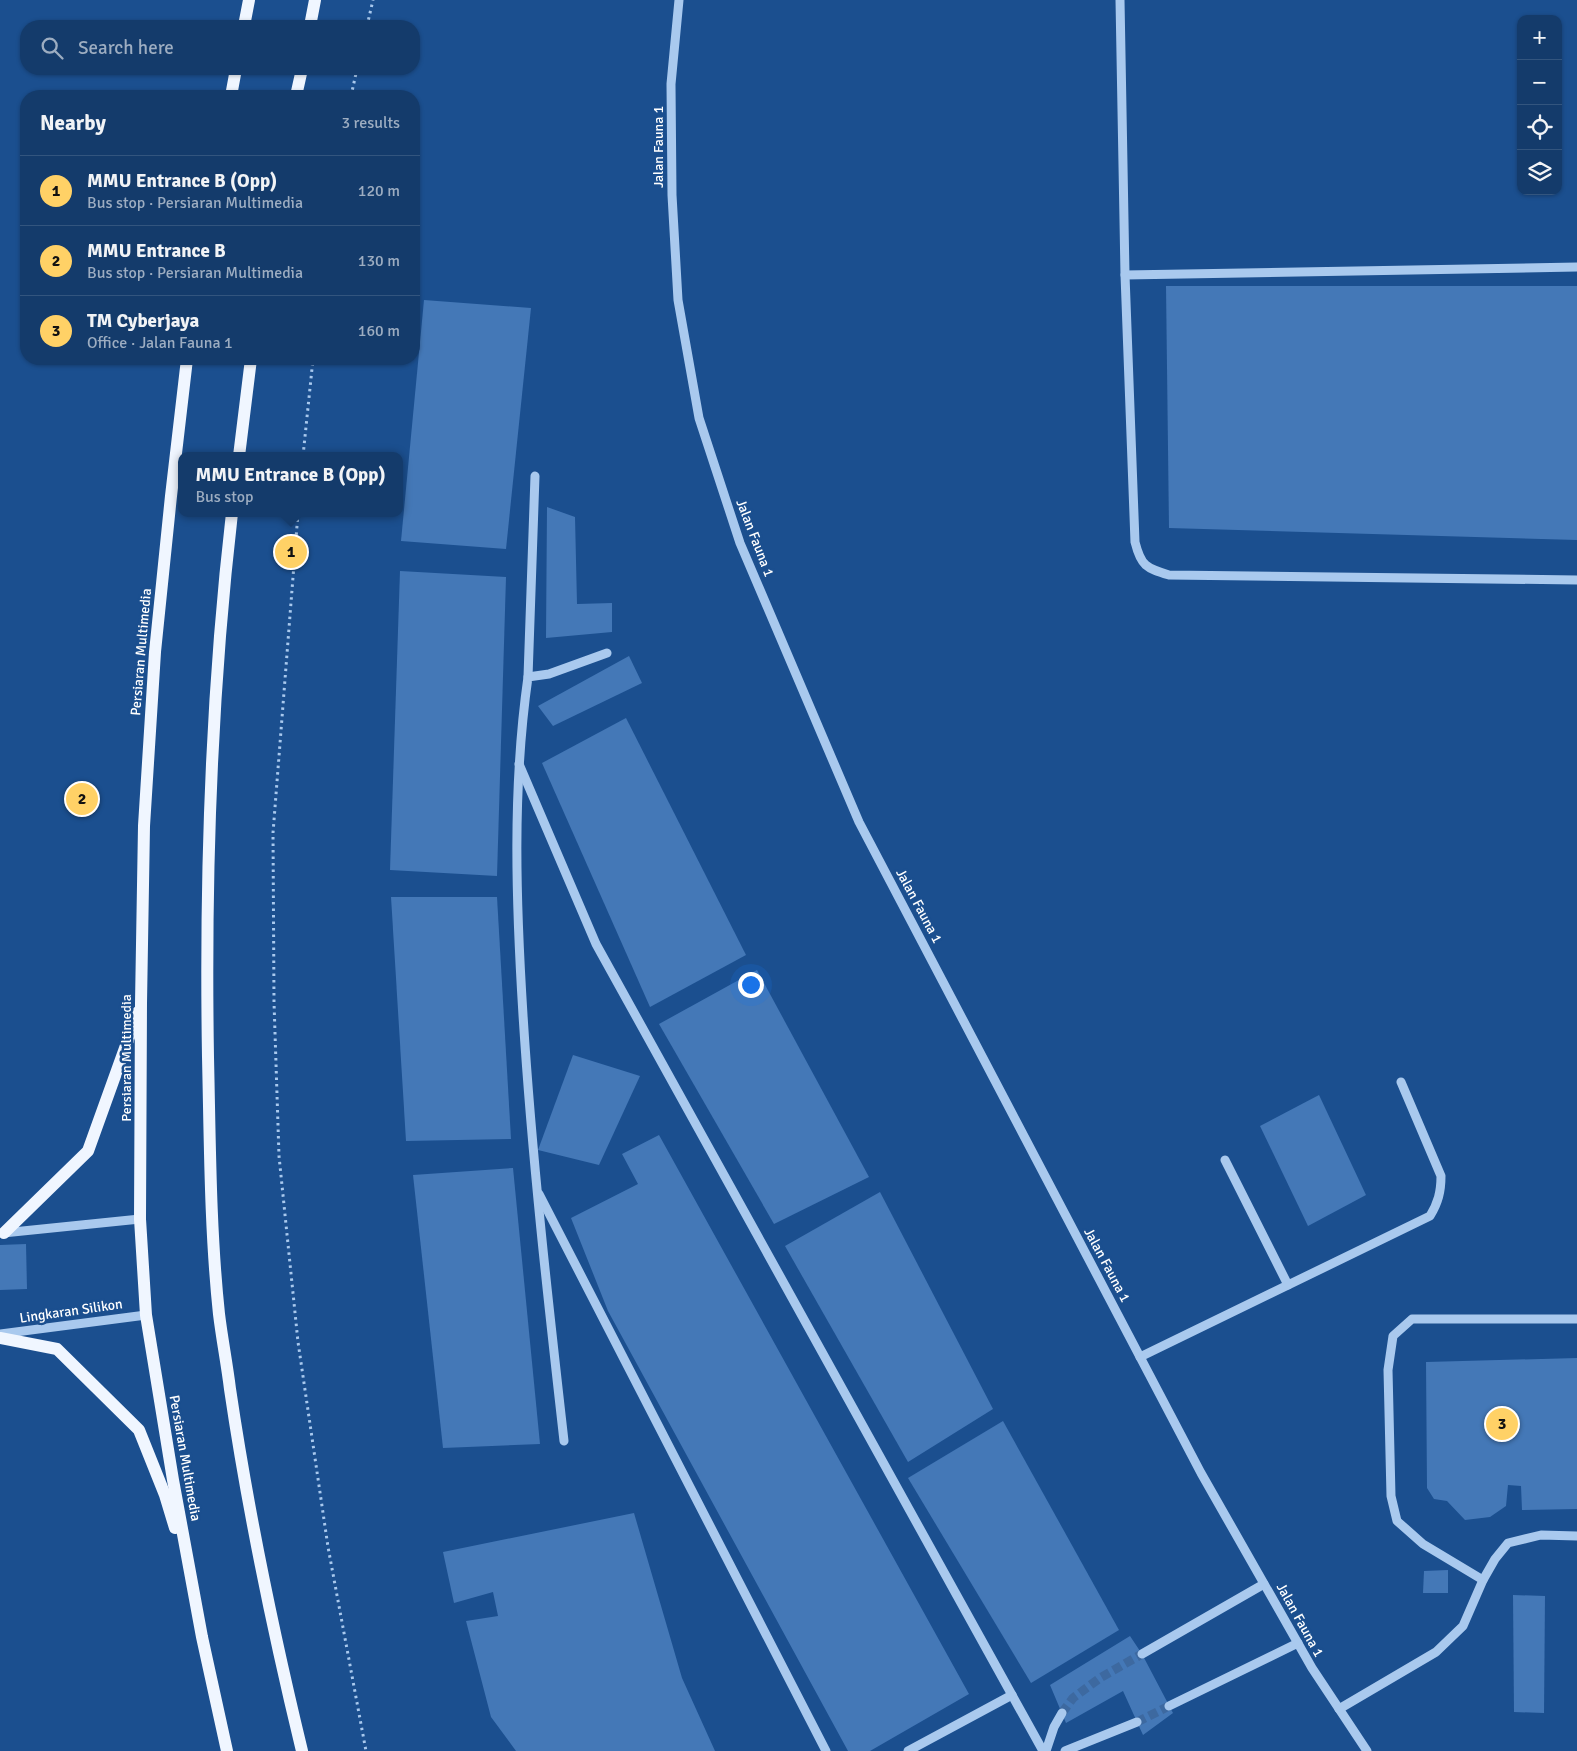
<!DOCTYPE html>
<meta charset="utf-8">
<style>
body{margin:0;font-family:Signika,sans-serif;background:#214673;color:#f1f3f6}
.controls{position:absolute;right:15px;top:15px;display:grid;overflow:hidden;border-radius:10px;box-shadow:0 1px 4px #0004}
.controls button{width:45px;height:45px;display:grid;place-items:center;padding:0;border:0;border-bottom:1px solid #33557e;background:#143b6b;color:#f1f3f6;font:25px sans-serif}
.you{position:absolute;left:750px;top:984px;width:18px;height:18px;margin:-12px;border:4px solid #fff;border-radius:50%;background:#1a73e8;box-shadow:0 0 0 8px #1a73e833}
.badge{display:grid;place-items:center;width:32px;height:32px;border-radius:50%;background:#ffd166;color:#111;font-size:16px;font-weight:700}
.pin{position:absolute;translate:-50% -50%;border:2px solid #fff;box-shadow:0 1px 5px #0006}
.popup{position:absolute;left:178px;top:452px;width:225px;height:65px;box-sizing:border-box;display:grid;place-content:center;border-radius:10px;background:#143b6b;filter:drop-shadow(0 1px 4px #0005);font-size:16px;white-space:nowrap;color:#9dadc1}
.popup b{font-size:19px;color:#f1f3f6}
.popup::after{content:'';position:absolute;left:50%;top:100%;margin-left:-10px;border:10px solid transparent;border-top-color:#143b6b}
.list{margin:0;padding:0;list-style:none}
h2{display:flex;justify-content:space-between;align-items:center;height:65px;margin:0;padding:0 20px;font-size:21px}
h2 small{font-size:16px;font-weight:400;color:#9dadc1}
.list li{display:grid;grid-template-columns:32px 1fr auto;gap:15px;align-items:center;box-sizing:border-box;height:70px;padding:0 20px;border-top:1px solid #33557e}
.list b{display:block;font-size:19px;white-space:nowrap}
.list p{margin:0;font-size:16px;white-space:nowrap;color:#9dadc1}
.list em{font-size:16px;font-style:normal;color:#9dadc1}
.icon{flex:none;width:28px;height:28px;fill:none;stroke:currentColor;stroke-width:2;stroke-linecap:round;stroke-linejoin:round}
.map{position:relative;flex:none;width:1577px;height:1751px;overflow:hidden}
.search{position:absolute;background:#143b6b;box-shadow:0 1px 4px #0004;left:20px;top:20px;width:400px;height:55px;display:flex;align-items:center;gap:12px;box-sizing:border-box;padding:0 18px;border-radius:20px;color:#9dadc1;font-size:19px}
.panel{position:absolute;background:#143b6b;box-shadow:0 1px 4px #0004;left:20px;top:90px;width:400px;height:275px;border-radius:20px}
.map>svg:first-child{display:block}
.building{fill:#4478b7}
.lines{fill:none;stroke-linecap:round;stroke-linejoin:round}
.minor-tunnel{stroke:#3d69a0;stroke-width:9;stroke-dasharray:9 4.5;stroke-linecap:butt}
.path{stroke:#a9c9ee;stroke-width:3;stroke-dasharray:2.5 4;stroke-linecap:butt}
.minor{stroke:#a9c9ee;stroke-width:9}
.major{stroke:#f0f6ff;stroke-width:12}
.labels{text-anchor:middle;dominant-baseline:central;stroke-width:5;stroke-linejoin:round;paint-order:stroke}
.street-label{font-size:14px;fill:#fff;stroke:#1b4f8f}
</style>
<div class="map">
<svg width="1577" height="1751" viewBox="0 0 1577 1751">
<rect width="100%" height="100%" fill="#1b4f8f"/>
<g class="building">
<polygon points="1166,286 1577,286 1577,540 1169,528"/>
<polygon points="424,300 531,308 506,549 401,541"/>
<polygon points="547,507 575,517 577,604 612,603 612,632 546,638"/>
<polygon points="400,571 506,577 497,876 390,870"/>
<polygon points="629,656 642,683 553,726 538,706"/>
<polygon points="626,718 746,955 650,1007 542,763"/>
<polygon points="391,897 497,897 511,1139 406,1141"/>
<polygon points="757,970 869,1177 774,1224 659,1024"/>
<polygon points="573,1055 640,1076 599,1165 538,1150"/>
<polygon points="1319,1095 1366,1195 1308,1226 1260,1126"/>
<polygon points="659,1135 969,1694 870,1751 848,1751 608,1311 571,1218 638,1184 622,1154"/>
<polygon points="513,1168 540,1444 443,1448 413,1175"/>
<polygon points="880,1192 993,1409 908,1462 785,1246"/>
<polygon points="26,1244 27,1289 0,1290 0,1245"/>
<polygon points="1577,1358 1577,1509 1522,1510 1521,1486 1508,1485 1506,1506 1490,1517 1465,1520 1447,1501 1434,1499 1427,1488 1426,1362"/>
<polygon points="1003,1421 1119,1630 1031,1683 908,1478"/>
<polygon points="634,1513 682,1678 715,1751 516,1751 491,1717 466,1621 498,1616 493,1592 454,1603 443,1552"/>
<polygon points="1448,1570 1448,1593 1423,1593 1424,1571"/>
<polygon points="1513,1595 1545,1596 1544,1713 1514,1712"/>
<polygon points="1130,1636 1142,1654 1173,1713 1143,1735 1123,1691 1066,1723 1050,1685"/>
</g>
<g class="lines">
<g class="minor-tunnel">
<polyline points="1062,1713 1073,1698 1100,1678 1142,1654"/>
<polyline points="1137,1722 1169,1706"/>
</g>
<g class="path">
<polyline points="367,26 373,0"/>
<polyline points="351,96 357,69"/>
<polyline points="303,456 313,359"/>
<polyline points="298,513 273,833 274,1002 279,1156 298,1342 328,1547 366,1751"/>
</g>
<g class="minor">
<polyline points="679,0 671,84 672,195 678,300 699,418 740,543 859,822 1201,1473 1312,1668 1367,1751"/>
<path d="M1120,0l5,275 10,267c6,24 11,26 34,33l408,5"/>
<polyline points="1125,275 1577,267"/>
<polyline points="528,677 535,476"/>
<polyline points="519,764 596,944 1043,1751"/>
<polyline points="1225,1160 1288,1285"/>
<polyline points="539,1194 826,1751"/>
<polyline points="3,1233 140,1219"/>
<polyline points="0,1334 146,1315"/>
<path d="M1140,1357l290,-141c8,-13 11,-24 11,-40l-40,-94"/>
<path d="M564,1441c-16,-141 -32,-283 -41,-426 -7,-112 -11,-226 5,-338l21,-3 58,-21"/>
<polyline points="1483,1580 1423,1544 1397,1521 1391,1496 1388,1370 1393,1336 1412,1319 1577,1319"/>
<polyline points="1142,1654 1264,1584"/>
<polyline points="1169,1706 1298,1643"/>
<polyline points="1339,1709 1436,1652 1463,1626 1483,1580 1495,1559 1508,1543 1541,1535 1577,1536"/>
<polyline points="908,1751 1012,1695"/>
<polyline points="1046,1751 1054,1727 1062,1713"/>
<polyline points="1065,1751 1137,1722"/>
</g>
<g class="major">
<polyline points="244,26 249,0"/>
<polyline points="310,26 315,0"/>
<polyline points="231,96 236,69"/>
<polyline points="296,96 302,69"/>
<polyline points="187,359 171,496 155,652 144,826 141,1003 140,1219 146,1315 173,1480 202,1637 227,1751"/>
<polyline points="239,456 251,359"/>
<path d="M232,513c-21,181 -27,363 -24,544 2,86 2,172 11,257 3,25 8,50 11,75 18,122 43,242 72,362"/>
<polyline points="4,1233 88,1151 138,1012"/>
<polyline points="0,1338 57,1349 139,1430 165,1495 175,1528"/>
</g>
</g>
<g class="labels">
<g class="street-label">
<text transform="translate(658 147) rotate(-90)">Jalan Fauna 1</text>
<text transform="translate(755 538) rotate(69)">Jalan Fauna 1</text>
<text transform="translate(141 652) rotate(-85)">Persiaran Multimedia</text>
<text transform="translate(919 906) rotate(62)">Jalan Fauna 1</text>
<text transform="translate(126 1058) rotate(-90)">Persiaran Multimedia</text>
<text transform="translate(1107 1265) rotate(62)">Jalan Fauna 1</text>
<text transform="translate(71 1311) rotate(-8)">Lingkaran Silikon</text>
<text transform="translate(185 1458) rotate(80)">Persiaran Multimedia</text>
<text transform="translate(1300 1620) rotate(61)">Jalan Fauna 1</text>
</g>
</g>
</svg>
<div class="controls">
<button>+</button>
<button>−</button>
<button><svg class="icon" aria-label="locate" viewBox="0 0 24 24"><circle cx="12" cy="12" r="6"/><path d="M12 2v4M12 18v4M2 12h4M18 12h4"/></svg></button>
<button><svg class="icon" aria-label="layers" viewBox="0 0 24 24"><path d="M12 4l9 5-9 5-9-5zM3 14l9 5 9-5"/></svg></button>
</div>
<div class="you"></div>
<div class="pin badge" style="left:291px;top:552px">1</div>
<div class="popup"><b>MMU Entrance B (Opp)</b>Bus stop</div>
<div class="pin badge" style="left:82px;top:799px">2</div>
<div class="pin badge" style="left:1502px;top:1424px">3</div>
<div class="search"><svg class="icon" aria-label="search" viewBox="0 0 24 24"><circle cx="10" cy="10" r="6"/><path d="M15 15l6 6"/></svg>Search here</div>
<section class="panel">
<h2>Nearby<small>3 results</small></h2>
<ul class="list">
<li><span class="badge">1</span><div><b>MMU Entrance B (Opp)</b><p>Bus stop · Persiaran Multimedia</p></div><em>120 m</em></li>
<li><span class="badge">2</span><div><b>MMU Entrance B</b><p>Bus stop · Persiaran Multimedia</p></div><em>130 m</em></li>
<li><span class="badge">3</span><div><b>TM Cyberjaya</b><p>Office · Jalan Fauna 1</p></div><em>160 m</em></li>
</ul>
</section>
</div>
